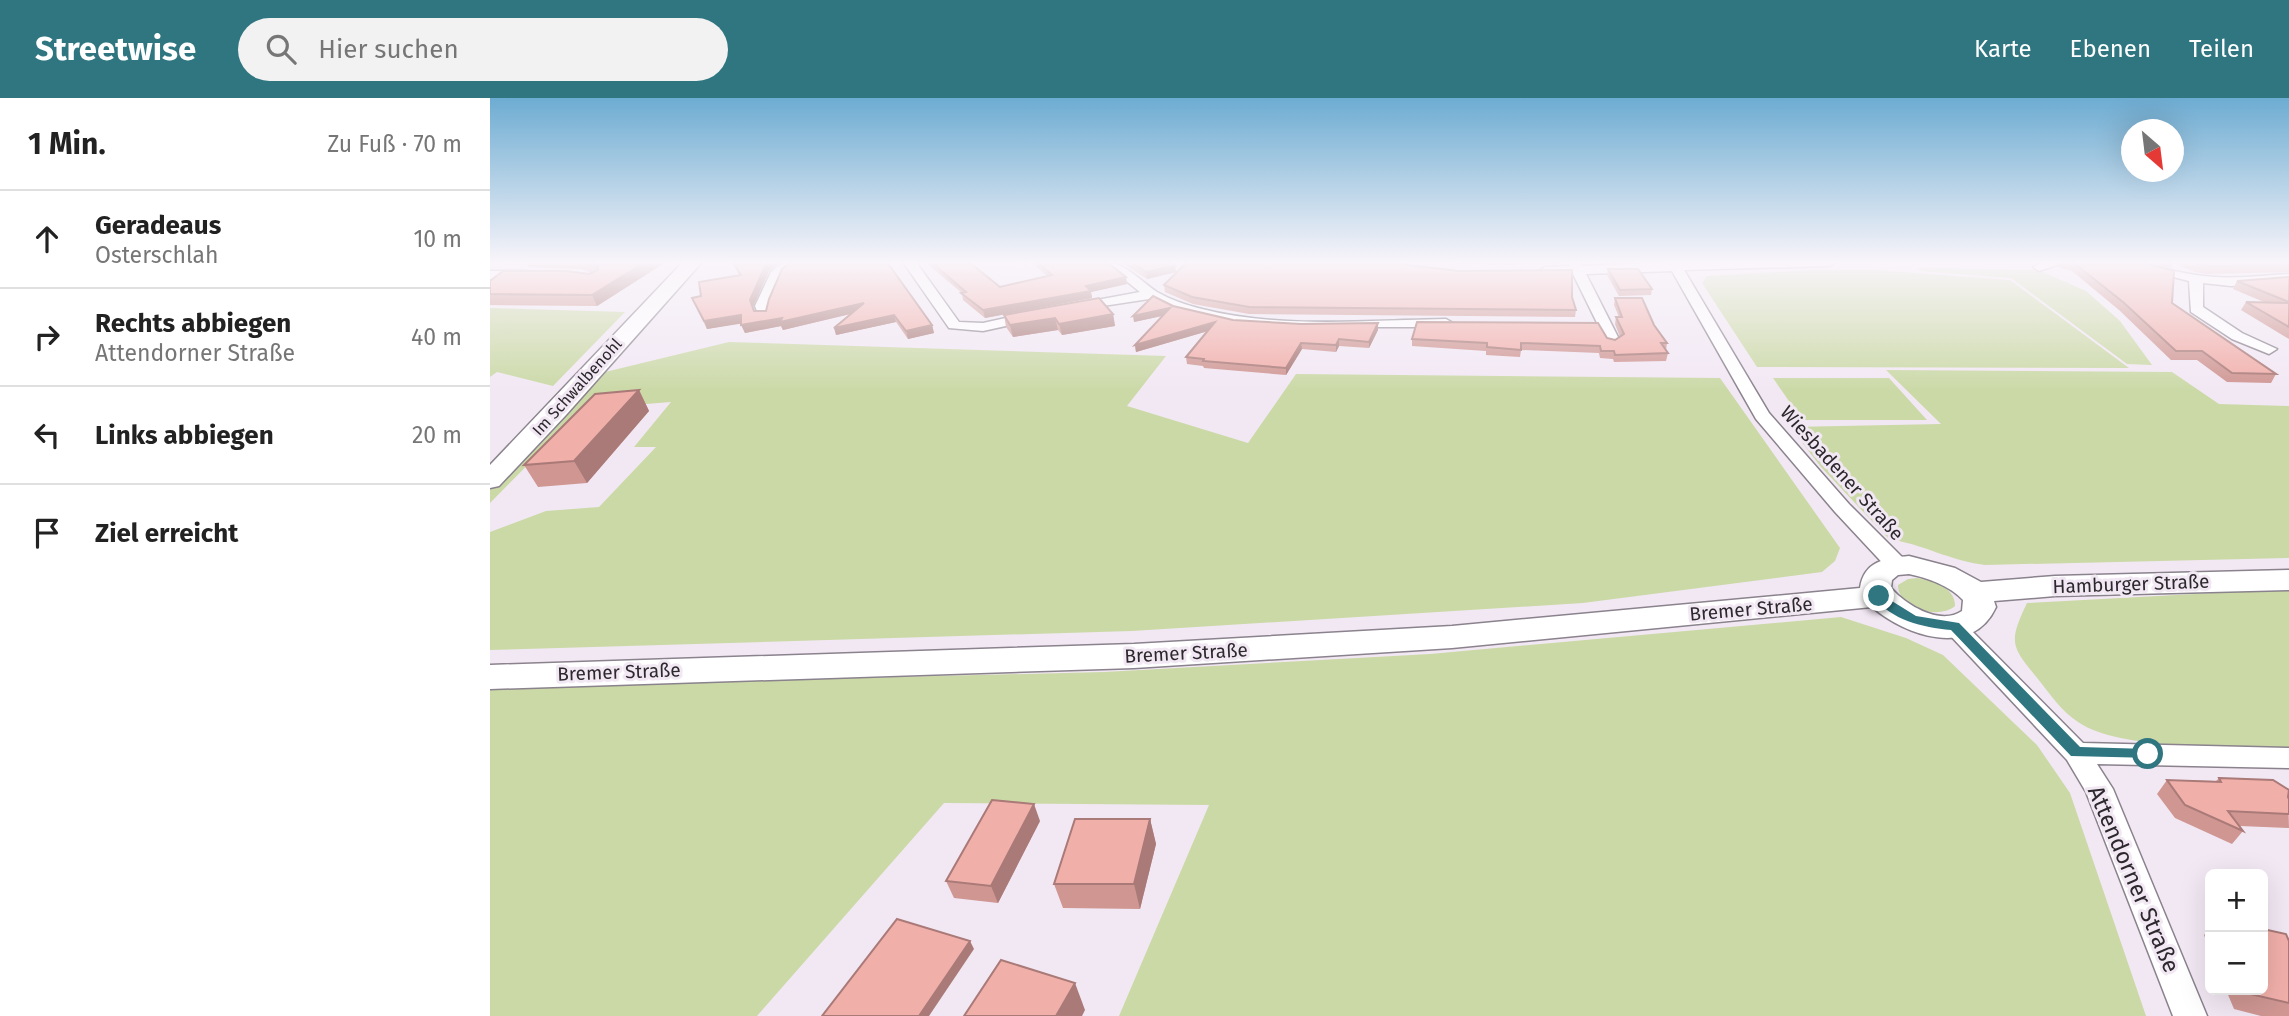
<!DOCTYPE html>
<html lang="de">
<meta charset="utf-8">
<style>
body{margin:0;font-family:"Fira Sans",sans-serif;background:#f2f2f2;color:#222}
.controls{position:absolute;right:21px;bottom:21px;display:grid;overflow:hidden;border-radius:10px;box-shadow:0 7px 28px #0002}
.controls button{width:63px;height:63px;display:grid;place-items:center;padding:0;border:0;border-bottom:2px solid #e0e0e0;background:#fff;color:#222;font:35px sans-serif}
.compass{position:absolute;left:1631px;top:21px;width:63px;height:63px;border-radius:50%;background:#fff;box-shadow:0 7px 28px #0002;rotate:152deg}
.stop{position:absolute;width:21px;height:21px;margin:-16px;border:5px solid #2f7681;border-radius:50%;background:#fff}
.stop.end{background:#2f7681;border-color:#fff;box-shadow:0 2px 7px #0008}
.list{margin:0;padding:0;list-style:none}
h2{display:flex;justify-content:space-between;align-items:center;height:91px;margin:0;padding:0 28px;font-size:30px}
h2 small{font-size:23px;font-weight:400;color:#767676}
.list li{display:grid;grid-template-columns:46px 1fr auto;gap:21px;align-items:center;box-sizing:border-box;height:98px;padding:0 28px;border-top:2px solid #e0e0e0}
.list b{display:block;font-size:26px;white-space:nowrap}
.list p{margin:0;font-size:23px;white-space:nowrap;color:#767676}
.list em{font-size:23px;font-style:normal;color:#767676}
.icon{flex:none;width:38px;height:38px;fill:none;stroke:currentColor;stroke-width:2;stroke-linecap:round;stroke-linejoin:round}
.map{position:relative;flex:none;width:1799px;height:918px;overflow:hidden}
header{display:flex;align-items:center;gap:42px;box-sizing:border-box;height:98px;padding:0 35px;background:#2f7681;color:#fff}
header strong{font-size:33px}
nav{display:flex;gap:38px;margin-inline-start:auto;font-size:24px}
.search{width:490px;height:63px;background:#f2f2f2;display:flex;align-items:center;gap:18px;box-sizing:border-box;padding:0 24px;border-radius:38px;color:#767676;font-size:26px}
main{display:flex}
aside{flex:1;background:#fff}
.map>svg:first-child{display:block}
.green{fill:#cbd9a7}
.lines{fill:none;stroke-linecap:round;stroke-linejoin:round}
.street-casing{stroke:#8a828d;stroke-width:3}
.secondary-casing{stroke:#8a828d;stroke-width:3}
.street{fill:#fff;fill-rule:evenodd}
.secondary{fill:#fff;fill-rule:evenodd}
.wall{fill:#cf9692}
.shaded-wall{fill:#a97a77}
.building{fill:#f1afaa;stroke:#a97a77;stroke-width:2}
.route{fill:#2f7681}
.labels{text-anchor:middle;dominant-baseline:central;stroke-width:6;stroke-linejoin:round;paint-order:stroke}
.far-street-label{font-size:16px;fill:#2c282d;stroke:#f2e8f4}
.street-label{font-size:19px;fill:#2c282d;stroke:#f2e8f4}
.near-street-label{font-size:23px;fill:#2c282d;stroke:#f2e8f4}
</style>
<header>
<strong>Streetwise</strong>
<div class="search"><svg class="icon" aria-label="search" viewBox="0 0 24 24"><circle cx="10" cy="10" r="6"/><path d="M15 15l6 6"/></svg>Hier suchen</div>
<nav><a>Karte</a><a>Ebenen</a><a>Teilen</a></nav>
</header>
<main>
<aside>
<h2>1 Min.<small>Zu Fuß · 70 m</small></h2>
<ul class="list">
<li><svg class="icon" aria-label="ahead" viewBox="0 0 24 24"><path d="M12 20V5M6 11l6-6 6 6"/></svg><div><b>Geradeaus</b><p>Osterschlah</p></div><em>10 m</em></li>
<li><svg class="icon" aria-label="right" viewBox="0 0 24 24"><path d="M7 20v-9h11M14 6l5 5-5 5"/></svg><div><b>Rechts abbiegen</b><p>Attendorner Straße</p></div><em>40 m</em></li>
<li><svg class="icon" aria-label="left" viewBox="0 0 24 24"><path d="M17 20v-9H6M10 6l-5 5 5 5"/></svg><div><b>Links abbiegen</b></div><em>20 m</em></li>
<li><svg class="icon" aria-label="arrive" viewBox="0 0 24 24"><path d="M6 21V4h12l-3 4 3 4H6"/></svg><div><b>Ziel erreicht</b></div></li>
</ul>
</aside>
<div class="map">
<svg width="1799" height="918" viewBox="0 0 1799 918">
<rect width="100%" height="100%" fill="#f2e8f4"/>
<g class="green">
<polygon points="1427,170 1548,172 1596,193 1630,223 1662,267 1637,266 1521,180 1430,173"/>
<polygon points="1321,172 1386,172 1520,182 1639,270 1267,269 1212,185 1217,178"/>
<polygon points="0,210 135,214 63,288 7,274 0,279"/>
<polygon points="239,244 676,258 637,308 758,345 806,276 1230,280 1350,450 1345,463 1332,474 1093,505 642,533 0,552 0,434 56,413 109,409 166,349 144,349 181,304 93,311 0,405 0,392 59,335 111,275"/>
<path d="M1396,272l286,2 47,32 70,2v152l-304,7c-34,-4 -63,-21 -96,-26l-68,-72 -31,-40 151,-3z"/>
<polygon points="1283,280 1399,280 1437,322 1312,322"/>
<path d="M1427,480c16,3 38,9 38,28 -16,14 -57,3 -57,-21l10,-6z"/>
<path d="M1799,491v159c-52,-2 -170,3 -211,-26 -17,-11 -28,-28 -40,-43 -27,-33 -30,-36 -11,-76z"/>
<polygon points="1351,519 1416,540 1453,557 1547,647 1580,695 1656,918 629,918 719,707 454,705 267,918 0,918 0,589 614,574 940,556"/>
</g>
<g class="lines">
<defs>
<g id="street">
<polygon points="294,164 309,164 293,176 279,208 279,218 269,218 265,208 281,174"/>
<polygon points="413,164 426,164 469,224 493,225 543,214 550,218 548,221 493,233 459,230"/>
<path d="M613,164c22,0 36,18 54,30 14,8 29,13 45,17 78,20 164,11 244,10l7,4 -7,4h-177l-68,-10 -35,-10 -17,-8 -79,12v-6l70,-13z"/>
<polygon points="1078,164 1090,164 1092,168 1177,164 1346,164 1340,168 1194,172 1279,315 1359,406 1416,463 1419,468 1416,473 1400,473 1345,414 1266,321 1182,173 1096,176 1130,243 1123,247 1116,243 1083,176 1055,177 1049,173 1055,169 1080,168"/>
<polygon points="1553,164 1576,164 1549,173 1543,169"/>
<path d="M1625,164c28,0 53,9 81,13 31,5 62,1 93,-1v8l-58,4 -28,-3v24l39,26 35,16 -8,5 -37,-15 -41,-27 -2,-31z"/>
<polygon points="0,173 36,173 42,177 36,181 0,181"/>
<polygon points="1464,520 1472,523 1593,645 1799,650 1799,670 1607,666 1623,691 1717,918 1683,918 1596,694 1577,662 1456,533 1453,528 1456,523"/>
</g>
<g id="secondary">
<polygon points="193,164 212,164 76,317 9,388 0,390 0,367"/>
<path d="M1419,458l46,12 26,14 74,-6 234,-6v20l-234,6 -61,5 2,6c-24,52 -90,29 -124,0l-420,41 -318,20 -644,21v-24l644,-21 318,-18 408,-38c4,-27 25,-30 49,-32zM1419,476c19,4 41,12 54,26l-1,11c-22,15 -56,-6 -71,-23l1,-8 6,-5z"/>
</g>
</defs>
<use href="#street" class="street-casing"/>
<use href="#secondary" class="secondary-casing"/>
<use href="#street" class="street"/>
<use href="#secondary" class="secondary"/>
</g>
<g class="wall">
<polygon points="36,164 176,164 107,208 0,207 0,183 99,176 103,175 91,171 39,169"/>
<polygon points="242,164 290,164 279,173 263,209 264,213 276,213 292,171 442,227 444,235 418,241 406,224 346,237 360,216 293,232 291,228 255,235 251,225 217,231 202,200 211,198 249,177"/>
<polygon points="435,164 479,164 510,189 557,178 541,164 617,164 636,179 637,186 601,194 602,200 495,220 473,202 472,195"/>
<polygon points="626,164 681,164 685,167 686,174 657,181 634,166"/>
<polygon points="935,164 1076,164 1076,165 1012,167"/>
<polygon points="1570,164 1799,164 1799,174 1718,176 1705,174 1683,165 1681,170 1659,167 1682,205 1786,276 1781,285 1737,284 1707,262 1681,262 1629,212 1582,173 1568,169"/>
<polygon points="1118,171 1162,191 1161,197 1129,198 1117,177"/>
<polygon points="1799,179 1799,241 1751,212 1756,204 1774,204 1743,191 1747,183"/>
<polygon points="674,187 1082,199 1086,212 1085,219 759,216 703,206 675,194"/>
<polygon points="1125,200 1164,227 1177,245 1176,252 1178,255 1176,263 1124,264 1123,261 1110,260 1109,255 1031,252 1030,259 996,257 996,253 922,248 922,241 1117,240 1125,242 1130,239 1125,226 1126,219 1129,219 1124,207"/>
<polygon points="683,208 743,222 888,232 879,250 849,248 846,254 812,251 796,277 714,270 713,268 697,266 696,259 718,233 646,254 645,247 672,218 644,224"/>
<polygon points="623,216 625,228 572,237 568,232 523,239 516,229 514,217"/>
<polygon points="149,292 159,313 97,385 48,389 34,367"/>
<polygon points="1729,680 1798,699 1799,730 1750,728 1753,733 1742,746 1685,720 1667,696 1677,682 1726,683"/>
<polygon points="660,721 666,746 650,811 573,810 564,786"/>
<polygon points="550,723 508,805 464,800 456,783"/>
<polygon points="1720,831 1720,852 1714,837"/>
<polygon points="1799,843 1799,918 1771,918 1744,911 1736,892 1773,892"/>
</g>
<g class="shaded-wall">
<polygon points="155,164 176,164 107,208 102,197"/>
<polygon points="278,164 290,164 279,173 263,209 260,202 276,166"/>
<polygon points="685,167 686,174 657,181 656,174"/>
<polygon points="636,179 637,186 601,194 602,200 495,220 493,212"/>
<polygon points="374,205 377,212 293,232 291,228 255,235 251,227"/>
<polygon points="680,210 681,216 644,224 643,218"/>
<polygon points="623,216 625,228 572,237 569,226"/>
<polygon points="251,217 255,225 217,231 214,223"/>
<polygon points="404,217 406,224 346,237 344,230"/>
<polygon points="565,220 568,232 523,239 520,227"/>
<polygon points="725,224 725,231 646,254 645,247"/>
<polygon points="888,225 888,232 879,250 879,244"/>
<polygon points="442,227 444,235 418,241 416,233"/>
<polygon points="849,241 849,248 846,254 846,247"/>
<polygon points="811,245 812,251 796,277 796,270"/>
<polygon points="149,292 159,313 97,385 84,363"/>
<polygon points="544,706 550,723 508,805 501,788"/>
<polygon points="660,721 666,746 650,811 644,786"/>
<polygon points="480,843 484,851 439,918 429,918"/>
<polygon points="585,885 595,912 592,918 566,918"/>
</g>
<g class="building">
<polygon points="97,164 155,164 102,197 0,196 0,183 13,173 76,173 99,176 108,172 108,167"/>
<polygon points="243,164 278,164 276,166 260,202 264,213 276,213 279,201 292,171 301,164 397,164 442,227 416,233 404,217 344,230 374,205 290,224 292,220 251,227 251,217 214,223 202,200 211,198 209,184 251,177"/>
<polygon points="441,164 479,164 510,189 562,177 547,164 617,164 636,179 596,188 601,193 493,212 471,195 476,194"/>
<polygon points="641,164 681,164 685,167 656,174"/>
<polygon points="697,164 894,164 968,173 1082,172 1082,199 1086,212 759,209 702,199 674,187"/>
<polygon points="1581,164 1650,164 1684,173 1682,205 1786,276 1742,275 1712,253 1686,253 1633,204 1585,166"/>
<polygon points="1704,164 1799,164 1799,166 1722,168 1709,166"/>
<polygon points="1118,171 1148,171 1162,191 1130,192"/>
<polygon points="1799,179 1799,204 1747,183"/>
<polygon points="663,198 683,208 743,222 811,226 888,225 879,244 849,241 846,247 811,245 796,270 713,263 714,261 696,259 725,224 645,247 680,210 643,218"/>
<polygon points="609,200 623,216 569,226 565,220 520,227 514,217"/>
<polygon points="1125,200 1152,200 1164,227 1177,245 1171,245 1178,255 1125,257 1124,253 1111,253 1110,248 1031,245 1031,252 997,249 997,245 922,241 927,224 1108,225 1117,240 1125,242 1134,236 1126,219 1132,219"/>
<polygon points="1756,204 1799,205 1799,229"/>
<polygon points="149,292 84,363 34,367 105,296"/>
<polygon points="1729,680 1783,682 1799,692 1798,699 1799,701 1799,716 1738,713 1753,733 1695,707 1677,682 1731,684"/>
<polygon points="502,702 544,706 501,788 456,783"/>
<polygon points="585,721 660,721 644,786 564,786"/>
<polygon points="407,821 480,843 429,918 332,918"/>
<polygon points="1773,831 1796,836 1799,843 1799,905 1760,896 1759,892 1773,892"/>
<polygon points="511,862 585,885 566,918 474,918"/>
</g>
<linearGradient id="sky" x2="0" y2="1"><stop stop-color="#6dacd2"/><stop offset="0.56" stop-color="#f9f5fa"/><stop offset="1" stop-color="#f9f5fa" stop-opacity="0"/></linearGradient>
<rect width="1799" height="293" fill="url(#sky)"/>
<path class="route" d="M1389,495l37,23 43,7 121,124 68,2 5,2 2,3 -2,4 -82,-2 -120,-126c-29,-3 -59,-9 -78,-34z"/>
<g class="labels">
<g class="far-street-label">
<text transform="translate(87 289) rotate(-48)">Im Schwalbenohl</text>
</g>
<g class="street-label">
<text transform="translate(1352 375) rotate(48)">Wiesbadener Straße</text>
<text transform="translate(1641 486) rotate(-2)">Hamburger Straße</text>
<text transform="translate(1261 511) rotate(-5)">Bremer Straße</text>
<text transform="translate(696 555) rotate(-3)">Bremer Straße</text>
<text transform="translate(129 574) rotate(-2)">Bremer Straße</text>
</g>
<g class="near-street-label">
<text transform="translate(1644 781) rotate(67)">Attendorner Straße</text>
</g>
</g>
</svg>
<div class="controls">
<button>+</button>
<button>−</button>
</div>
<svg class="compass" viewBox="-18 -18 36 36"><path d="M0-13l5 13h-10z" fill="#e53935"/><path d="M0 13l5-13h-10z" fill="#767676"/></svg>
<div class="stop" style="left:1658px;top:656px"></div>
<div class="stop end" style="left:1389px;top:498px"></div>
</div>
</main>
